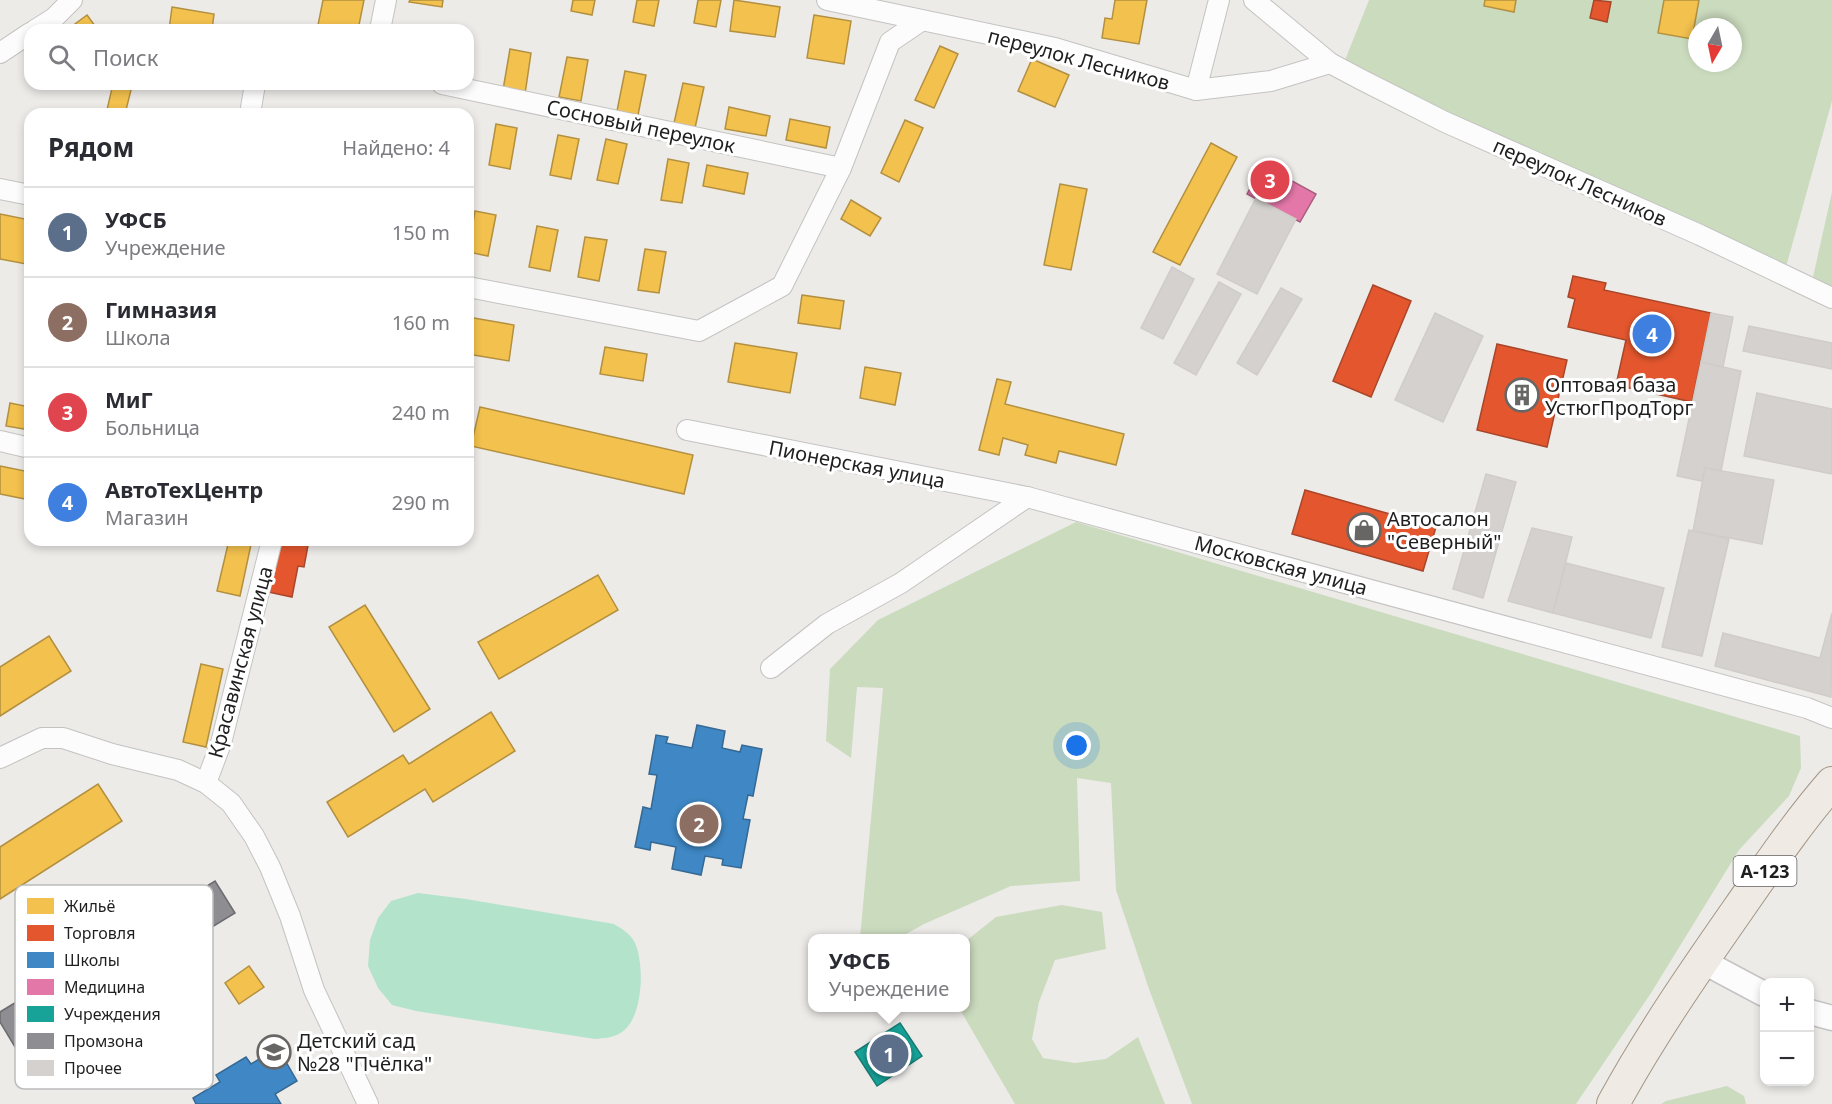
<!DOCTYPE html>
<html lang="ru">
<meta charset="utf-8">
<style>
body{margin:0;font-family:"Noto Sans",sans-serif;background:#f2f2f3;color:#2b2b33}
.controls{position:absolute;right:18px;bottom:18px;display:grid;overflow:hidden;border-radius:12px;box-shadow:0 3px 9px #0003}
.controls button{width:54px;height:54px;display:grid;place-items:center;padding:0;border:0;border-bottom:2px solid #e1e1e2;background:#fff;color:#2b2b33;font:30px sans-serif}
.compass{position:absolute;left:1688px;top:18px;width:54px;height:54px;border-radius:50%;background:#fff;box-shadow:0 3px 9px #0003;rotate:189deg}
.you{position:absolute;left:1077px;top:746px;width:21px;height:21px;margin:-15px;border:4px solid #fff;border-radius:50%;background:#1a73e8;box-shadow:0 0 0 9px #1a73e833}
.badge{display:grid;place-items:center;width:39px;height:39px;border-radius:50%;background:#0b8043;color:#fff;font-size:20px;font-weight:700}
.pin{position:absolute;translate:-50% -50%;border:3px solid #fff;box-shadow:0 2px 6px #0006}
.popup{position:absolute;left:808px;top:934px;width:162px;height:78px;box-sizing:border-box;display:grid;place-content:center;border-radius:12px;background:#fff;filter:drop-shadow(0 2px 4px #0005);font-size:20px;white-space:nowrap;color:#7c7c81}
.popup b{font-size:22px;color:#2b2b33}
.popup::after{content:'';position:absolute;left:50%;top:100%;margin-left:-12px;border:12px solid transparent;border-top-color:#fff}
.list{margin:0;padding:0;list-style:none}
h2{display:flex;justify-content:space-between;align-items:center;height:78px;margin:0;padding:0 24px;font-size:26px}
h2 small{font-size:20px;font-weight:400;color:#7c7c81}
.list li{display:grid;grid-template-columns:39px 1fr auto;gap:18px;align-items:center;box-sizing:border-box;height:90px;padding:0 24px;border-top:2px solid #e1e1e2}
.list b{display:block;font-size:22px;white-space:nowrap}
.list p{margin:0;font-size:20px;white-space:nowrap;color:#7c7c81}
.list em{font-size:20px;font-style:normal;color:#7c7c81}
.icon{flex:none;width:33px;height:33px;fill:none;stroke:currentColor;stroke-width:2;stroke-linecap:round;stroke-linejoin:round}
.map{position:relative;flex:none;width:1832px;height:1104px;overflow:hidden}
.search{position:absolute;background:#fff;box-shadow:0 3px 9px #0003;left:24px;top:24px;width:450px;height:66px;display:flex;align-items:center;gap:15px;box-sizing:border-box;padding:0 21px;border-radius:18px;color:#7c7c81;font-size:22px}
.panel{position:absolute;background:#fff;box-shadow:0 3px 9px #0003;left:24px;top:108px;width:450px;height:438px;border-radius:18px}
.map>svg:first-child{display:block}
.forest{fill:#cbdbbe;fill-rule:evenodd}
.pitch{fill:#b3e3ca}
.homes{fill:#f2c14e;stroke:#b39040;stroke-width:1.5}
.shops{fill:#e4572e;stroke:#a9462a;stroke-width:1.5}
.schools{fill:#3f88c5;stroke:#356893;stroke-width:1.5}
.health{fill:#e377a8;stroke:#a85d7f;stroke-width:1.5}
.public{fill:#17a398;stroke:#197b74;stroke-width:1.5}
.industry{fill:#8d8d92;stroke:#6c6c70;stroke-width:1.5}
.building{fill:#d4d1cf;stroke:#d0ccc9;stroke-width:1.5}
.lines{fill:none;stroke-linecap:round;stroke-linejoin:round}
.minor-casing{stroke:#c4c3c2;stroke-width:22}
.tertiary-casing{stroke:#c4c3c2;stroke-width:27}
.primary-casing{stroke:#a39584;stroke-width:34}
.minor{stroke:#fcfcfc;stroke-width:20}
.tertiary{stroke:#fcfcfc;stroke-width:24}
.primary{stroke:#f0eae5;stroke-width:32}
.labels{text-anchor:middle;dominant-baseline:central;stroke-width:6;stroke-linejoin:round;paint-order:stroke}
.shield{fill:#fff;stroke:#626262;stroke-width:1.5}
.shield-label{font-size:18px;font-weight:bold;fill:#1f1f1f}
.street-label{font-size:20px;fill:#1f1f1f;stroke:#fff}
.poi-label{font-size:20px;fill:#1f1f1f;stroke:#fff;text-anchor:start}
.key{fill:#fff;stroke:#bcbcbc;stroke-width:1.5}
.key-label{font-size:16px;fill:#1f1f1f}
</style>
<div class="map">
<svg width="1832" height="1104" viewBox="0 0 1832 1104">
<rect width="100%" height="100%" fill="#edebe8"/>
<g class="forest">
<path d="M1369,0h463v101l-46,166 -334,-151 -107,-56zM1697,27h36v36h-36z"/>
<polygon points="1832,192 1832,287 1813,277"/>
<polygon points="1076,522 1800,736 1801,768 1789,796 1739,850 1651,993 1576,1104 1192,1104 1149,989 1116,890 1111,783 1077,778 1080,881 1011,886 924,924 899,938 860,938 883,688 857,687 851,758 826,741 830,669 878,620"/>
<polygon points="1062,905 1102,912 1106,949 1055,960 1039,1002 1032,1039 1043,1058 1075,1063 1106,1059 1138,1037 1165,1104 1015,1104 959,1008 966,1008 966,941 996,917"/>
<polygon points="1727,1086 1744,1096 1746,1104 1661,1104 1666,1101"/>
</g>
<path class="pitch" d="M418,893l48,6 148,25c8,5 17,10 21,19 10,22 8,75 -13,89 -9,6 -17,6 -27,7l-179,-28 -24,-6 -14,-17 -10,-22 2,-26 8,-22 13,-17z"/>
<g class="homes">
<polygon points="323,0 364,0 358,30 317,30"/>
<polygon points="410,0 443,0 442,7 409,2"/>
<polygon points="573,0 595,0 592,15 571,11"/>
<polygon points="637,0 659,0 654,26 633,22"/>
<polygon points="698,0 721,0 716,27 694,23"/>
<polygon points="734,0 780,7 775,37 730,31"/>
<polygon points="1115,0 1147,0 1139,44 1102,38 1105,18 1112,19"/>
<polygon points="1485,0 1516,0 1514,12 1484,6"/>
<polygon points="1664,0 1699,0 1692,39 1658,33"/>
<polygon points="172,7 214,14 212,30 169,30"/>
<polygon points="87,15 98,30 67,30"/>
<polygon points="814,15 851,21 844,64 807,58"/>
<polygon points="940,46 958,54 934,108 915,100"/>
<polygon points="510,49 531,53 525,94 503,90"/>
<polygon points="567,57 588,60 581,101 559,97"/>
<polygon points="1032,59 1069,75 1055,107 1018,91"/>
<polygon points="625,71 646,75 638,115 617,111"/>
<polygon points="683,83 704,87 695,128 674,123"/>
<polygon points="113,84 132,86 125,114 106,114"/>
<polygon points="729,107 770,116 766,136 725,129"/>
<polygon points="790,119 830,127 826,148 786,140"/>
<polygon points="905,120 923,128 899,182 881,173"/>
<polygon points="496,124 517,128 510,169 489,165"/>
<polygon points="558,135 579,139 571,179 550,175"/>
<polygon points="606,139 627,144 618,184 597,180"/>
<polygon points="1211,143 1237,157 1180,265 1153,252"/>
<polygon points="668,159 689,163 682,203 661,200"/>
<polygon points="707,165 748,173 744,194 703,186"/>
<polygon points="1060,184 1087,189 1071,270 1044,265"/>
<polygon points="851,200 881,218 870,236 841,219"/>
<polygon points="475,211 496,215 488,256 468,252"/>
<polygon points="0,214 30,220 30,247 26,264 0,259"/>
<polygon points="537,226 558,230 550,271 529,267"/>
<polygon points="585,237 607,240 599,281 578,277"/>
<polygon points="645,249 666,252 659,293 638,290"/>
<polygon points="802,295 844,301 840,329 798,323"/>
<polygon points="468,317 514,325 509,361 468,354"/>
<polygon points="735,343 797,353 790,393 728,382"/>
<polygon points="605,347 647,354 643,381 600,374"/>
<polygon points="865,367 901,373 895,405 860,398"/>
<polygon points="997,379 1011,382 1005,404 1124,434 1116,465 1059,451 1056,463 1025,455 1028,445 1003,438 999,455 979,450"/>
<polygon points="10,403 30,407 30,430 6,426"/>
<polygon points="480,407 693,455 684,494 471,446"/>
<polygon points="0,466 30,472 30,500 0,494"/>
<polygon points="229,540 252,540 240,596 217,591"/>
<polygon points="598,575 618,610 499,679 478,642"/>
<polygon points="365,605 430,709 394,732 329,627"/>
<polygon points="49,636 71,671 0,716 0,667"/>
<polygon points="201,664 223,669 206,747 183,742"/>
<polygon points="491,712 515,751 433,802 425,789 348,837 327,802 403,755 409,764"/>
<polygon points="98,784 122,821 0,899 0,847"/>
<polygon points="249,966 264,987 239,1004 225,983"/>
</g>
<g class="shops">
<polygon points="1594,0 1611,2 1607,22 1590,18"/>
<polygon points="1573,276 1606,283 1604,290 1711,313 1692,402 1616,385 1626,340 1568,327 1575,299 1568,297"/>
<polygon points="1373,285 1411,301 1371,397 1333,381"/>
<polygon points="1497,344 1567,360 1547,447 1477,430"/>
<polygon points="1305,490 1436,527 1423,571 1292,534"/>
<polygon points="279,540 309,540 304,567 298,566 292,597 268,592"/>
</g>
<g class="schools">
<polygon points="697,725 725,731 722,748 740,752 742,745 762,749 753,796 748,795 743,819 750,820 741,868 722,865 723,859 705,856 701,875 672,869 676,847 651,842 650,850 635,847 643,807 651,809 657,775 649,774 656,735 668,737 666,743 692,748"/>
<polygon points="278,1048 297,1081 275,1094 281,1104 196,1104 193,1098 220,1082 216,1075 246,1057 251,1064"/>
</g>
<polygon class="health" points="1263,165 1316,194 1300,222 1247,194"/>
<polygon class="public" points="900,1023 922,1056 877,1086 855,1052"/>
<polygon class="industry" points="215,881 235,913 15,1047 0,1022 0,1012"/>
<g class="building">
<polygon points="1256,198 1296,219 1257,294 1217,274"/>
<polygon points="1172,267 1194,279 1163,339 1141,328"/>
<polygon points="1219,282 1241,294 1196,375 1174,363"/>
<polygon points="1281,288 1302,299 1257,375 1237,363"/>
<polygon points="1435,313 1483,336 1443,422 1395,400"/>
<polygon points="1711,313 1733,317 1723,367 1701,362"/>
<polygon points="1749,326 1832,343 1832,369 1743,351"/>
<polygon points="1701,362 1741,371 1721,471 1705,468 1702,481 1677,476"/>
<polygon points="1757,393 1832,409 1832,474 1744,456"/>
<polygon points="1705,468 1774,480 1762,544 1693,531"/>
<polygon points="1486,474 1516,482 1483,598 1453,589"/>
<polygon points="1532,528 1572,537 1553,613 1508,601"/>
<polygon points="1689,530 1729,539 1702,656 1662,647"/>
<polygon points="1566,563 1664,588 1651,638 1553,613"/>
<polygon points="1832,613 1831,697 1715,666 1723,633 1820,658"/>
</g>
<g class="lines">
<defs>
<g id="minor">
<polyline points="827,0 1055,48 1196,90 1271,81 1330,63"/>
<polyline points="1254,0 1330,63 1362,80 1445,122 1700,235 1832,298"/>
<polyline points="35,30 54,18 72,0"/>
<polyline points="380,30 386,0"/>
<polyline points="0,53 30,33"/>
<polyline points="442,84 841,168"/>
<polyline points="1196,90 1219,0"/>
<polyline points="250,114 255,84"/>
<polyline points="0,189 30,195"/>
<polyline points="468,287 699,331 782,286 841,168 890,42 921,21"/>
<polyline points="687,430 1027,497"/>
<polyline points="0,441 30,448"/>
<polyline points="771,668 827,624 901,583 1027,497 1807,708 1832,718"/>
<polyline points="0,758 42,738 63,738 112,754 178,770 206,783 231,803 254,836 270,867 290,916 314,990 368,1104"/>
<polyline points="206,783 221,743 272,540"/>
</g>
<g id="tertiary">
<polyline points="1702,961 1764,994"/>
<polyline points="1810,1012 1832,1018"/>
</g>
<path id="primary" d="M1613,1104c37,-68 82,-133 126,-196 30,-43 59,-86 93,-125"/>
</defs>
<use href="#minor" class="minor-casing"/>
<use href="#tertiary" class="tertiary-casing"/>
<use href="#primary" class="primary-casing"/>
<use href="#minor" class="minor"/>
<use href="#tertiary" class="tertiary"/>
<use href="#primary" class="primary"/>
</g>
<defs>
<symbol id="building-ring" viewBox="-11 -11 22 22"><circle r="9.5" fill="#fff" stroke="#676665" stroke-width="1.5"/><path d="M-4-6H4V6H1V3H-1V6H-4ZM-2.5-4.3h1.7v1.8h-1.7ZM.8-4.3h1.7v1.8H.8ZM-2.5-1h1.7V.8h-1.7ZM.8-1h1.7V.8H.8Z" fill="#676665"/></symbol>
<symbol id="shop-ring" viewBox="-11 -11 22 22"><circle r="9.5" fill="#fff" stroke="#676665" stroke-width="1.5"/><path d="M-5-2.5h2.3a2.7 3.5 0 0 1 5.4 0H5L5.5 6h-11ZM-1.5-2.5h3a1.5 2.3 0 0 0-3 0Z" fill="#676665"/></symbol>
<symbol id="school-ring" viewBox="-11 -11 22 22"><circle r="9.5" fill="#fff" stroke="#676665" stroke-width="1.5"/><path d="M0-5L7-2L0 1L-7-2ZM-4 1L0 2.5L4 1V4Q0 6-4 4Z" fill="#676665"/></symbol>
</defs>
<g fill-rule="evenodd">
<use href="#building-ring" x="1503" y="376" width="38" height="38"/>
<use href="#shop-ring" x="1345" y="511" width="38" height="38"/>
<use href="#school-ring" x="255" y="1033" width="38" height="38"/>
</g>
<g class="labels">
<rect class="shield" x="1733.5" y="856" width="63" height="30" rx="4.5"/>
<g class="shield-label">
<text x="1765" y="871">А-123</text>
</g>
<g class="street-label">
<text transform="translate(1079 59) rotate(15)">переулок Лесников</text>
<text transform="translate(641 126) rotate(12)">Сосновый переулок</text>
<text transform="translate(1580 182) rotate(24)">переулок Лесников</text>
<text transform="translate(857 464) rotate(11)">Пионерская улица</text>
<text transform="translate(1281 565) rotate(15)">Московская улица</text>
<text transform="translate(240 662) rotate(-75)">Красавинская улица</text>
</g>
<g class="poi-label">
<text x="1545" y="384">Оптовая база<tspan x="1545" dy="23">УстюгПродТорг</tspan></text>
<text x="1387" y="518">Автосалон<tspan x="1387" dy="23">"Северный"</tspan></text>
<text x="297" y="1040">Детский сад<tspan x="297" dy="23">№28 "Пчёлка"</tspan></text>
</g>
</g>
<rect x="15" y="885" width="198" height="204" rx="9" class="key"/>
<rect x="27" y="898" width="27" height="16" fill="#f2c14e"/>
<rect x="27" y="925" width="27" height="16" fill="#e4572e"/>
<rect x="27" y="952" width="27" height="16" fill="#3f88c5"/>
<rect x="27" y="979" width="27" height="16" fill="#e377a8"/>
<rect x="27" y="1006" width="27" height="16" fill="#17a398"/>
<rect x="27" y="1033" width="27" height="16" fill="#8d8d92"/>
<rect x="27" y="1060" width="27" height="16" fill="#d4d1cf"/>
<g class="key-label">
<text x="64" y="912">Жильё</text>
<text x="64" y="939">Торговля</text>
<text x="64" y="966">Школы</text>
<text x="64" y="993">Медицина</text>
<text x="64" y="1020">Учреждения</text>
<text x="64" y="1047">Промзона</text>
<text x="64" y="1074">Прочее</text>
</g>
</svg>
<div class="controls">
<button>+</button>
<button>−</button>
</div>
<svg class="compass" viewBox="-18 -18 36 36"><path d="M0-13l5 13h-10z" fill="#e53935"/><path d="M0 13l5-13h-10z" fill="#7c7c81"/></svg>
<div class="you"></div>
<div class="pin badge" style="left:889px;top:1054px;background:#5c6f8a">1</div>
<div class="popup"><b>УФСБ</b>Учреждение</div>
<div class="pin badge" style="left:699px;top:824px;background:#8d6e63">2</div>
<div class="pin badge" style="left:1270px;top:180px;background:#e0444e">3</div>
<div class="pin badge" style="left:1652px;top:334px;background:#3f7fe0">4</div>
<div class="search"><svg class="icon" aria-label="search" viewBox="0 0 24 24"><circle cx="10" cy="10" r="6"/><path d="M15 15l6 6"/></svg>Поиск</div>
<section class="panel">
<h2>Рядом<small>Найдено: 4</small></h2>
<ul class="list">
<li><span class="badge" style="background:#5c6f8a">1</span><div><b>УФСБ</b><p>Учреждение</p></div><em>150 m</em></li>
<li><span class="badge" style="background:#8d6e63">2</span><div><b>Гимназия</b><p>Школа</p></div><em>160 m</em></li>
<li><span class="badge" style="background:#e0444e">3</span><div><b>МиГ</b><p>Больница</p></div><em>240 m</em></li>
<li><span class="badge" style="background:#3f7fe0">4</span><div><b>АвтоТехЦентр</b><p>Магазин</p></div><em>290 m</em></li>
</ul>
</section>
</div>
